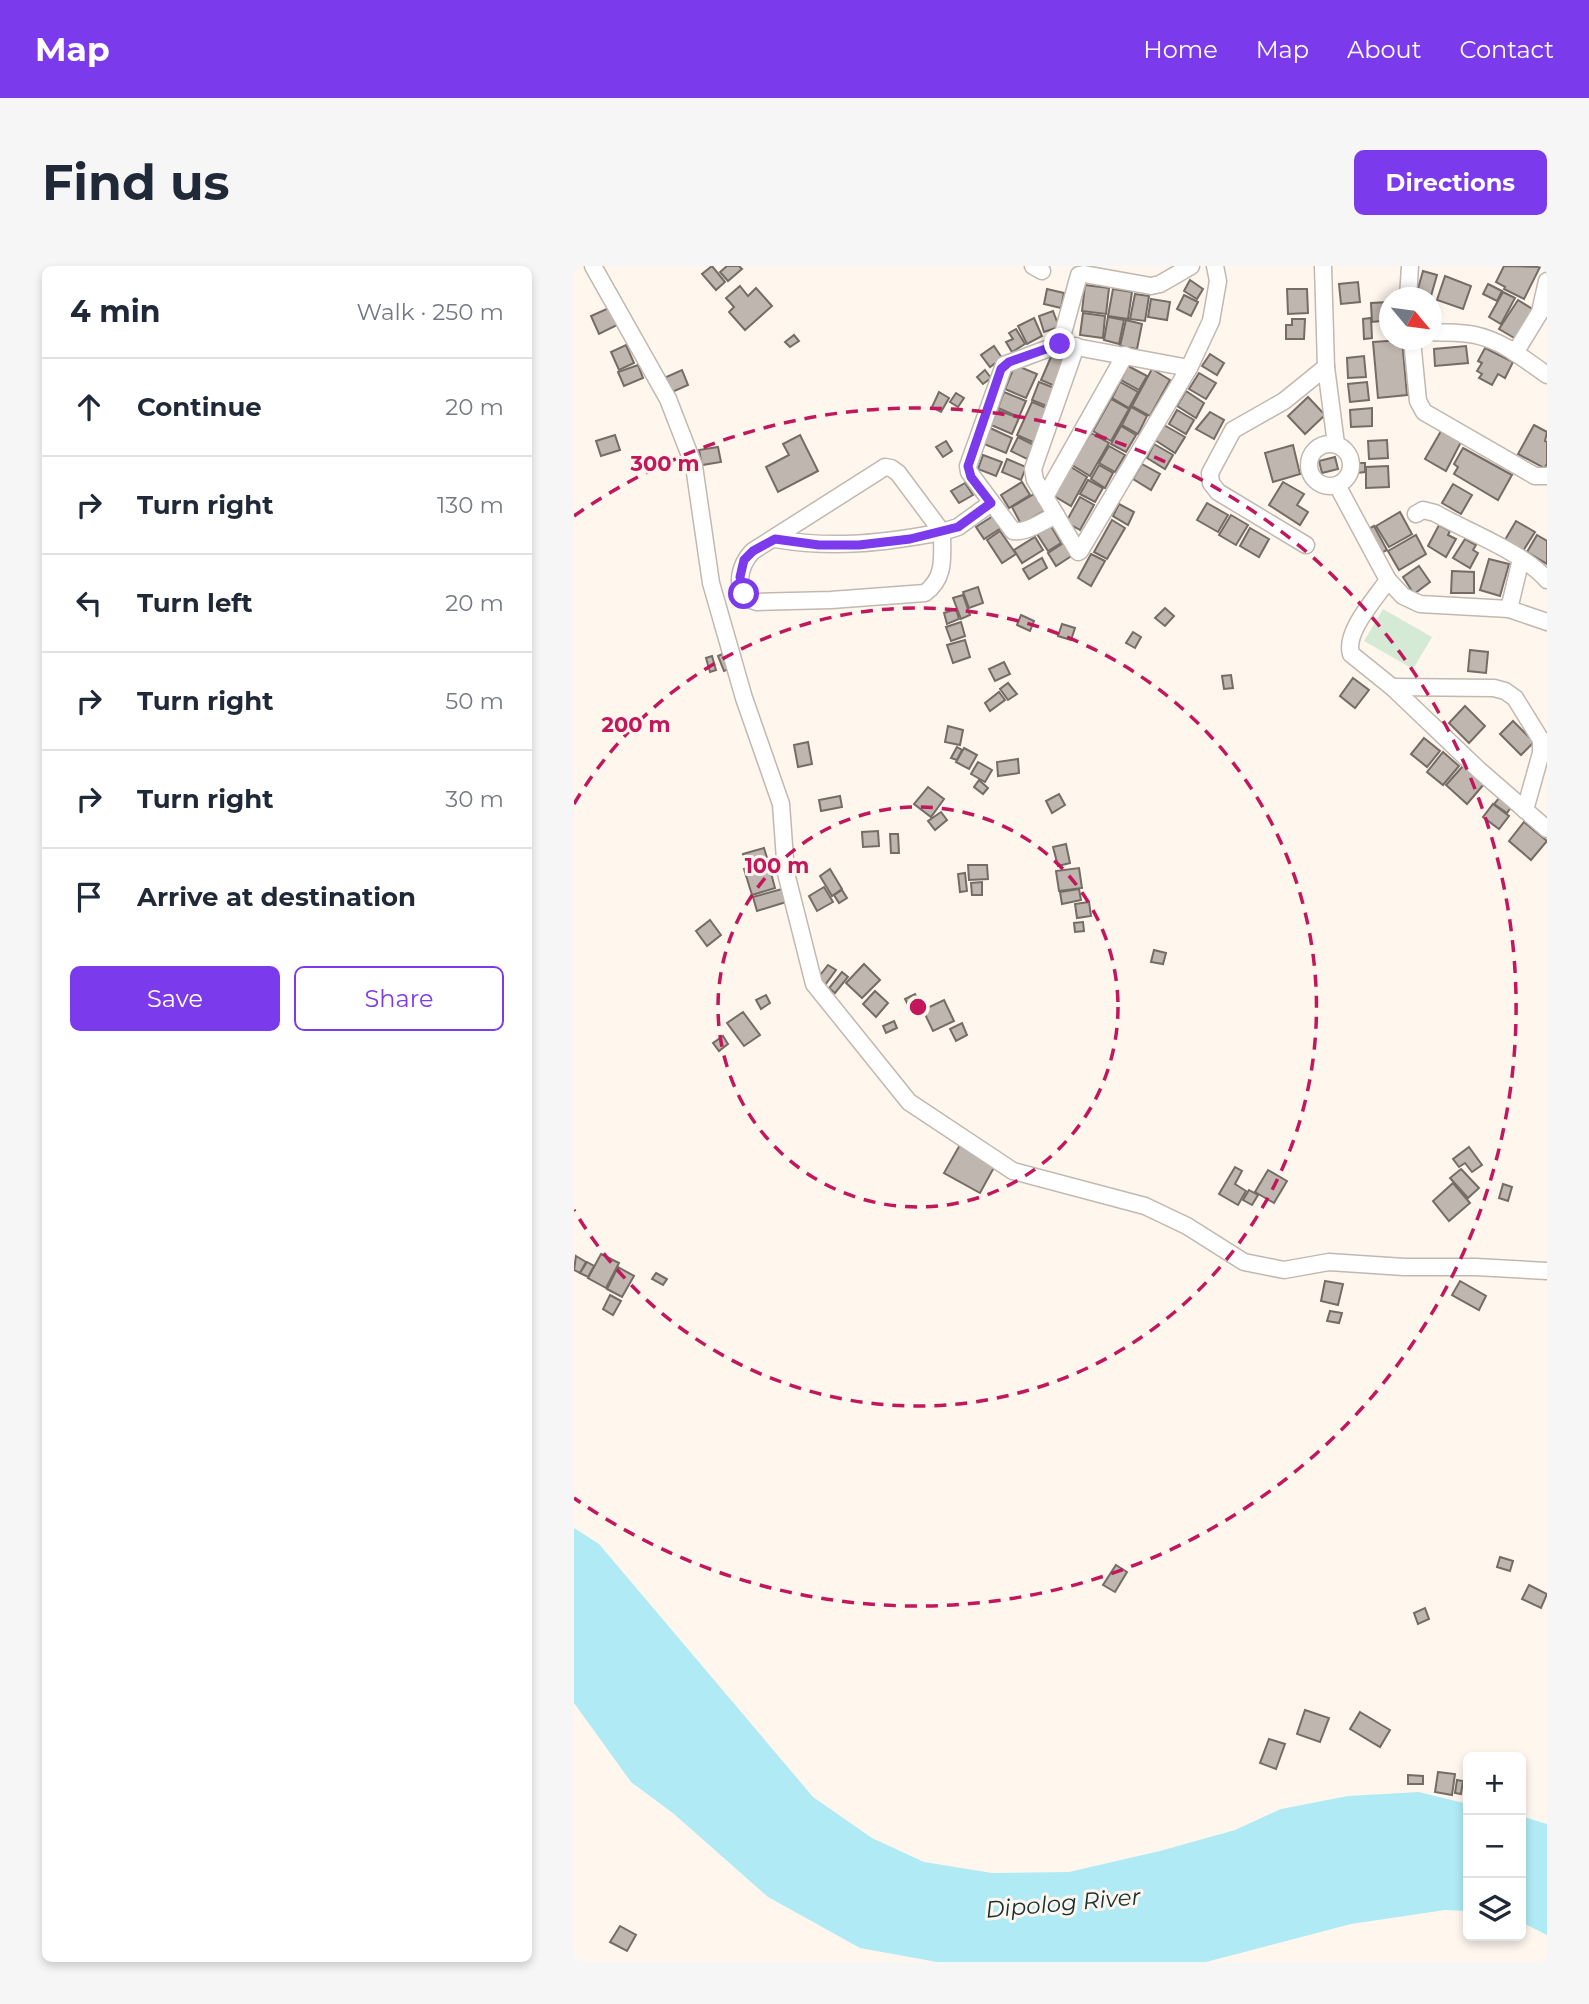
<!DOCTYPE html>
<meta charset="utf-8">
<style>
body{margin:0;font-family:Montserrat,sans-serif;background:#f6f6f7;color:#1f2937}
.controls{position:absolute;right:21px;bottom:21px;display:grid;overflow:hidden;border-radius:10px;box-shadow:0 4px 10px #0003}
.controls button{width:63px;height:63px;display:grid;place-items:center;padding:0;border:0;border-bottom:2px solid #e0e1e3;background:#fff;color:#1f2937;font:35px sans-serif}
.compass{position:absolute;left:805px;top:21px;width:63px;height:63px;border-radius:50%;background:#fff;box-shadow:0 4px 10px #0003;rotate:119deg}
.stop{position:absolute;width:21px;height:21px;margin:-16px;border:5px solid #7c3aed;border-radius:50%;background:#fff}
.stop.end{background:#7c3aed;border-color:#fff;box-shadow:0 2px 7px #0008}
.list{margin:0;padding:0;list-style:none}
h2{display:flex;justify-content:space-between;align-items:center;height:91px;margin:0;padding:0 28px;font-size:30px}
h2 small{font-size:23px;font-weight:400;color:#747a83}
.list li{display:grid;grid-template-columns:46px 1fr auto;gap:21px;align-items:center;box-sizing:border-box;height:98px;padding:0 28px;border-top:2px solid #e0e1e3}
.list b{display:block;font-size:26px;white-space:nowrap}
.list em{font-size:23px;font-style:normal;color:#747a83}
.actions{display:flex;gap:14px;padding:21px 28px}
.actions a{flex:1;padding:16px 0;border:2px solid #7c3aed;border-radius:10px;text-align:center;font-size:24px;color:#7c3aed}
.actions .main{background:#7c3aed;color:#fff}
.icon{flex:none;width:38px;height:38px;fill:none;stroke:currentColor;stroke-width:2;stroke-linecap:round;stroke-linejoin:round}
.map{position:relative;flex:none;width:973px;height:1696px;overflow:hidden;border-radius:10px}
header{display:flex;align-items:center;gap:42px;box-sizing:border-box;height:98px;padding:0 35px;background:#7c3aed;color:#fff}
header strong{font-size:33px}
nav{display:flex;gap:38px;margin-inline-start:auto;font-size:24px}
.intro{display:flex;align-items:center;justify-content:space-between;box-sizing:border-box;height:168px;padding:0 42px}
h1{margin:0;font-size:49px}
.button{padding:18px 32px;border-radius:10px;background:#7c3aed;color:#fff;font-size:24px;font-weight:700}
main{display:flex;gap:42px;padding:0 42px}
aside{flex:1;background:#fff;border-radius:10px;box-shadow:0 4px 10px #0003}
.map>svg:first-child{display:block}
.green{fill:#d5ead5}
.water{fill:#afeaf5}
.building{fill:#bfb7af;stroke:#746c65;stroke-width:2}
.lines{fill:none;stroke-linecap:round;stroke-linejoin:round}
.minor-casing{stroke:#c1b8b0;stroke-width:19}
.minor{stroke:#fff;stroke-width:16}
.route{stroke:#7c3aed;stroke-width:9}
.ring{fill:none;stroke:#c2185b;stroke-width:3.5;stroke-dasharray:12 9}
.labels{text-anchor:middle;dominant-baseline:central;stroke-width:6;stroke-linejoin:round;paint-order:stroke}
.water-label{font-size:23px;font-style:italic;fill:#133035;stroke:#fff6ee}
.centre{fill:#c2185b;stroke:#fff6ee;stroke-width:3.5}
.ring-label{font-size:21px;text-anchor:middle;font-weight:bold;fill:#c2185b;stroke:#fff6ee;stroke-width:6;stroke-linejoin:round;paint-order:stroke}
</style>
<header>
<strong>Map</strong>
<nav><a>Home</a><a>Map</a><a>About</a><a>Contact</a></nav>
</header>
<div class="intro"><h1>Find us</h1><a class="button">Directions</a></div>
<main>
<aside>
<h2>4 min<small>Walk · 250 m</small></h2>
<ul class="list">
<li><svg class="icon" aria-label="ahead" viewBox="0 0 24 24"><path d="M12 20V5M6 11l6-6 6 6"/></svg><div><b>Continue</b></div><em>20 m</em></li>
<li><svg class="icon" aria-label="right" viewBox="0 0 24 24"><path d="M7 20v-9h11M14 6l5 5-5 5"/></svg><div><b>Turn right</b></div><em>130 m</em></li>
<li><svg class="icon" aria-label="left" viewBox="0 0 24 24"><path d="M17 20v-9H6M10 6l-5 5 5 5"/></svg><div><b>Turn left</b></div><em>20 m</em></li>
<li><svg class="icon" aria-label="right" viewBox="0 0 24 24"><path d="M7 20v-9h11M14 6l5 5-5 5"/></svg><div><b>Turn right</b></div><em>50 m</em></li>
<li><svg class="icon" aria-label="right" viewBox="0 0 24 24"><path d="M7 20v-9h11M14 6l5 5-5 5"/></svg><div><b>Turn right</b></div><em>30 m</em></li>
<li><svg class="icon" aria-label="arrive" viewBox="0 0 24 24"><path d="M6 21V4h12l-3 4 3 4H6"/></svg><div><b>Arrive at destination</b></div></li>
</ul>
<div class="actions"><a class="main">Save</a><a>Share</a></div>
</aside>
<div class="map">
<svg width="973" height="1696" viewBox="0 0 973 1696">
<rect width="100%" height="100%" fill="#fff6ee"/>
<polygon class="green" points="809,343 858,371 839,403 790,375"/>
<g class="water">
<polygon points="0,1262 25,1278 239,1531 298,1572 350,1596 418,1607 495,1606 586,1585 661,1564 707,1543 774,1530 845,1526 894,1538 894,1645 871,1644 777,1658 632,1696 363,1696 286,1682 194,1631 100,1548 57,1516 0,1437"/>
<polygon points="947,1550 973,1558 973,1669 947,1656"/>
</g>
<g class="building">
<polygon points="138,0 151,16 142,24 128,8"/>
<polygon points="153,0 165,0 168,3 154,15 146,6"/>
<polygon points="930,0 966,1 950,33 930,23 931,21 922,16"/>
<polygon points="849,5 863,9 857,30 843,26"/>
<polygon points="871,10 897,20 889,43 863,34"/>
<polygon points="616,14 629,23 623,33 610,25"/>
<polygon points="784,16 786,36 767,38 765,18"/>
<polygon points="914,18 928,25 923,35 909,28"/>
<polygon points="511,19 535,22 532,48 508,45"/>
<polygon points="166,20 174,30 182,22 198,40 171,64 155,46 160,41 152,32"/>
<polygon points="473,23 490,27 487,42 470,38"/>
<polygon points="539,23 558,26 554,53 534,50"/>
<polygon points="713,23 733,23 734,47 714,48"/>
<polygon points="929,26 941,32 927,58 915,51"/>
<polygon points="561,28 575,30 571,55 556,53"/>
<polygon points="610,29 624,36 617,50 603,43"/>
<polygon points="577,33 596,36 593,54 574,51"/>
<polygon points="944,34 960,44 942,73 925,63"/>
<polygon points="816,36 816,54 798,56 797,37"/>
<polygon points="37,41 45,58 25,68 17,50"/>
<polygon points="479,45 485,61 470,66 465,50"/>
<polygon points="509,47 531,50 529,72 506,69"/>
<polygon points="534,51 550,54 545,78 530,74"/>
<polygon points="460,52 468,70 453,78 444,60"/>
<polygon points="797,52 798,72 790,73 789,53"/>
<polygon points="718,53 731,53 730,73 712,73 712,59 718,59"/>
<polygon points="552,54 568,58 563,83 546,80"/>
<polygon points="442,63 451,78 438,86 432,76 439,73 435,67"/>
<polygon points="220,69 225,75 216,81 211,76"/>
<polygon points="828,74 833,129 804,132 799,76"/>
<polygon points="52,79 60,97 45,104 37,86"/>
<polygon points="420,80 428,92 416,101 407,89"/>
<polygon points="892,80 894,97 861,100 860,83"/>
<polygon points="911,82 939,96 931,112 924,108 918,119 905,112 908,108 903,105 908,97 904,95"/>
<polygon points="480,84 493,91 481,120 467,114"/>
<polygon points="636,88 650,97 643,109 628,100"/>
<polygon points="790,90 792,111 774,112 773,92"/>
<polygon points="64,99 69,112 50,120 44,106"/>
<polygon points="441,99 463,108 452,132 431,123"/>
<polygon points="554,100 573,110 565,124 547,114"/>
<polygon points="578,103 596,114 576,150 558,140"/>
<polygon points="108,104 114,119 96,127 90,112"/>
<polygon points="411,104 417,112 409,118 403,111"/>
<polygon points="625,107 642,117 632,133 615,123"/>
<polygon points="465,116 483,123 475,141 458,134"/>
<polygon points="546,116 564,126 555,142 538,132"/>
<polygon points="793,116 795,134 776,136 774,118"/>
<polygon points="612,125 630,137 622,152 603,140"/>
<polygon points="365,126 375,132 367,146 358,141"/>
<polygon points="430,126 452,135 445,151 424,142"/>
<polygon points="382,127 390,132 384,141 376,136"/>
<polygon points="734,131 751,149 731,168 714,150"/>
<polygon points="537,133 555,143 537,175 519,165"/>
<polygon points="458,136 475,143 461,177 443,169"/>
<polygon points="557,141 573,150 564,168 548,159"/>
<polygon points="798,142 798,160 777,161 776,144"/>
<polygon points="423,144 445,152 438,168 417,159"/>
<polygon points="603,144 620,154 612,168 595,158"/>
<polygon points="636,146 650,154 640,173 622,163"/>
<polygon points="590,159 611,171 601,187 581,174"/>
<polygon points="960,159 973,166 971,175 973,176 973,198 970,202 944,188"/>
<polygon points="547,160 562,169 552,186 537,178"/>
<polygon points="416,162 438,172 432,187 410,178"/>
<polygon points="867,165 887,176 872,205 851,193"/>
<polygon points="517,167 535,177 516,210 498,199"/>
<polygon points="41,169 46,184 27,190 22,175"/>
<polygon points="226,169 244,205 204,226 192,201 215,189 209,178"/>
<polygon points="444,171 460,179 453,193 437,185"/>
<polygon points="813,174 814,192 795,193 794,175"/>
<polygon points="372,175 378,185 369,191 362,181"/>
<polygon points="580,178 599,189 591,203 573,192"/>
<polygon points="719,179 726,208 699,216 691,187"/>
<polygon points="535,180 551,189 541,206 525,197"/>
<polygon points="144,181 147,196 128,199 125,184"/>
<polygon points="889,182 938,209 924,234 880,208 884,201 880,198"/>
<polygon points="409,189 428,196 422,210 404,203"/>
<polygon points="761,191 764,203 748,207 745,195"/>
<polygon points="433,193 452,201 447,214 428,206"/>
<polygon points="782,197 791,197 791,206 783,207"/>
<polygon points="568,198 586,208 577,224 559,213"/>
<polygon points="525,199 539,207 531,222 517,213"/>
<polygon points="814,200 815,221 792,222 792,201"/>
<polygon points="497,201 513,211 497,240 480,230"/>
<polygon points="514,214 529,222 521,236 506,228"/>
<polygon points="448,216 456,229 435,242 427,229"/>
<polygon points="709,216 730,228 723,239 734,246 726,259 695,239"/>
<polygon points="391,217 399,229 385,237 377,225"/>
<polygon points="879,218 898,229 887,248 868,237"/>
<polygon points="460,228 470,245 447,258 438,241"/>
<polygon points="506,231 520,239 506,264 492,256"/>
<polygon points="633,237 654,249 644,266 623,254"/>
<polygon points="545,238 560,246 554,259 539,250"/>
<polygon points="826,246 838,268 815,281 802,260"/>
<polygon points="657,249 674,259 662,279 645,269"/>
<polygon points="419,250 427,262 410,273 402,261"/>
<polygon points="538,254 551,262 533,293 520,286"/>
<polygon points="942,255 961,266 949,285 931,274"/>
<polygon points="865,259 876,265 874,269 882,273 872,291 854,280"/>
<polygon points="477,260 487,277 474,285 463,268"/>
<polygon points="800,260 813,284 805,288 793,264"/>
<polygon points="676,262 695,273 685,291 666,280"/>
<polygon points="426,265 442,288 428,297 413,274"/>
<polygon points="842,269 852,288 825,304 814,285"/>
<polygon points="963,269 973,275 973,298 953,286"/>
<polygon points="461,271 469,284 448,297 440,284"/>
<polygon points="891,273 902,279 899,284 904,287 896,302 879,292"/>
<polygon points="491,276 499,289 482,300 474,287"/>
<polygon points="517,288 531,295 517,320 504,312"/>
<polygon points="468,292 473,302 455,313 449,303"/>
<polygon points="915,293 935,298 926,330 906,324"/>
<polygon points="845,300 856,316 840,328 829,311"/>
<polygon points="878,305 900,306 900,327 877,327"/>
<polygon points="404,321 409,337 395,342 389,326"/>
<polygon points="389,329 396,349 387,353 379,332"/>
<polygon points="591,342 600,350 591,360 581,352"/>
<polygon points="382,343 385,353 373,358 370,347"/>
<polygon points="447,349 460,355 456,365 443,359"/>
<polygon points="387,356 391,370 377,375 372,361"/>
<polygon points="488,358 501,362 497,374 484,370"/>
<polygon points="559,366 567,371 561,382 552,377"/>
<polygon points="391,374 396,391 379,397 373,379"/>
<polygon points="896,384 914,386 912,407 894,405"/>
<polygon points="148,388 155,403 150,405 144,390"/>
<polygon points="138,390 142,404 136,406 132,392"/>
<polygon points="430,396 436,408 421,415 415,403"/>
<polygon points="657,409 659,422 650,423 648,410"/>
<polygon points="779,412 795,424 781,442 766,430"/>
<polygon points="434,417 443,428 434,434 426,423"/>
<polygon points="425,426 431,434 416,445 411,437"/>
<polygon points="891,440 911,460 895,477 875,457"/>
<polygon points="939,455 960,476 947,489 926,468"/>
<polygon points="374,460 389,464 386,479 371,476"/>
<polygon points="850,472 866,485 853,501 837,488"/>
<polygon points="234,476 238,498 224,501 220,479"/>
<polygon points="383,481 388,484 383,494 377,492"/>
<polygon points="390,482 403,489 395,503 382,496"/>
<polygon points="869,486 885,500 869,519 853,506"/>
<polygon points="444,493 445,507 424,510 423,496"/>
<polygon points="404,496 418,504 411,516 397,508"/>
<polygon points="889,500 910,518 893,538 872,519"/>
<polygon points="405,514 414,522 409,528 400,521"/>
<polygon points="354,521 370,533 357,551 340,538"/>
<polygon points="485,528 491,539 478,547 472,535"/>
<polygon points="266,530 268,541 247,545 245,534"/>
<polygon points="925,532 937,541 933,547 920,538"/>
<polygon points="919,538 935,550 925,563 909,551"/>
<polygon points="367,546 373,554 361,564 354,555"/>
<polygon points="950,556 973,575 957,594 935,575"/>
<polygon points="304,565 305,580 289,581 288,566"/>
<polygon points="316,568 324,568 325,587 317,587"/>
<polygon points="492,578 496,597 484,600 479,581"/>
<polygon points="190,582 194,595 173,601 169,588"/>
<polygon points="194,596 201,622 178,629 170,603"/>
<polygon points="394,599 413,599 414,613 395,614"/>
<polygon points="505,602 508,622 485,625 482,605"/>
<polygon points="256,603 268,623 258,630 246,610"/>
<polygon points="391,607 393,625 386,626 384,608"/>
<polygon points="408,616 408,629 398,629 397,617"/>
<polygon points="250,621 259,636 243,645 235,630"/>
<polygon points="208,623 212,636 183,645 179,631"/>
<polygon points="505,623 507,634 488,638 486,626"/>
<polygon points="268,624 273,632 265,637 260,629"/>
<polygon points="515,636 517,650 503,652 501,638"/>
<polygon points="136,654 147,669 133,680 122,665"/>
<polygon points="509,656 510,665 501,666 500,657"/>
<polygon points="580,684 592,687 589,698 577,696"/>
<polygon points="290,698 306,714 288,732 272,717"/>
<polygon points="254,699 262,704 251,719 243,713"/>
<polygon points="268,706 274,711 261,727 255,722"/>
<polygon points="301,725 314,737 302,751 289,738"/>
<polygon points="341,728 345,736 335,741 331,733"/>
<polygon points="192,729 196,737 187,743 182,734"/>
<polygon points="370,734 380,755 359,765 349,744"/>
<polygon points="169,746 186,769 170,780 153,757"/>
<polygon points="320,755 323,762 312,767 309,760"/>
<polygon points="388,757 393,769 382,775 376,763"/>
<polygon points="149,770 154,778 145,785 139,777"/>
<polygon points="387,877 423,896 406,927 370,907"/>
<polygon points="895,881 908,899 898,906 891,897 885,901 879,893"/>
<polygon points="661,901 668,905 661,918 672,925 664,939 645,928"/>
<polygon points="887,903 905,922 894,932 876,912"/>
<polygon points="694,904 713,915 700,937 681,926"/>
<polygon points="879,917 896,937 875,955 859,935"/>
<polygon points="929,918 938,921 934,935 925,932"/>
<polygon points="675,924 684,929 678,939 669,934"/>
<polygon points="27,988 45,997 32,1022 14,1012"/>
<polygon points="2,990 12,996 6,1007 0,1004"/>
<polygon points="13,996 20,1000 14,1011 6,1007"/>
<polygon points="44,1001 60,1010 48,1031 33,1023"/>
<polygon points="82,1007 93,1013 89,1019 78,1013"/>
<polygon points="751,1015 769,1018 764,1039 747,1035"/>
<polygon points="886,1015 912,1030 905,1044 878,1029"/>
<polygon points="36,1029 47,1035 39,1049 29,1043"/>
<polygon points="756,1045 768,1047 765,1057 753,1055"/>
<polygon points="926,1291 939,1295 936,1305 923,1301"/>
<polygon points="542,1299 553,1306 541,1326 529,1319"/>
<polygon points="955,1319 973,1328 967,1342 948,1333"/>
<polygon points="851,1342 855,1353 844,1358 840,1347"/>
<polygon points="731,1444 755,1452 746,1476 723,1468"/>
<polygon points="786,1446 816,1464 806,1481 776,1463"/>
<polygon points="695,1473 711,1478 702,1503 686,1497"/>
<polygon points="864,1506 881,1508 878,1529 861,1526"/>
<polygon points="834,1509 849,1510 849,1518 834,1518"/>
<polygon points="883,1514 889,1515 887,1528 881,1527"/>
<polygon points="46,1660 62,1669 53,1685 36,1676"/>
</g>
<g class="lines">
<defs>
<g id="minor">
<polyline points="19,0 94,133 120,200 137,317 170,432 207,538 212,607 240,718 335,836 439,905 571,940 613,960 670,996 710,1004 755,996 830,1001 902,1001 973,1005"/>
<polyline points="459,0 468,5"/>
<polyline points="749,0 752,101 762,178"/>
<polyline points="834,32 836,0"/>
<path d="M858,66c14,1 29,0 43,3 28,6 49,24 72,40"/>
<polyline points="838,74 844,135 850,146 961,210 973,210"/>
<polyline points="486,78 505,9 510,8 577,20 586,18 617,0"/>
<polyline points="502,80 459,203 461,214 504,286 506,285 615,102 637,55 644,15 641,0"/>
<polyline points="941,87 966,46 973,15"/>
<circle cx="756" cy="199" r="21"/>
<polyline points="763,219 814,314 829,330 846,338 935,343 973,356"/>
<polyline points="471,231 551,89"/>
<path d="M842,248l7,-4 12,3c33,19 88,39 112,67"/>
<path d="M482,249c-13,6 -29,18 -43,16l-44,-59 -1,-6 36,-101 56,-21 129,24"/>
<path d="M201,273c59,10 109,4 167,-7 0,25 4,45 -17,61l-94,7 -74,2c-25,-6 -19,-37 -4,-51l132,-84 6,1 7,5 44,59 16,-5 33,-24"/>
<polyline points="732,279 644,226 637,217 636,207 659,164 710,135 752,101"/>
<path d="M814,314c-12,18 -44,52 -37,74l41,33 87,83 68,59"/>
<polyline points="935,343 947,293"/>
<polyline points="818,421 920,422 931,425 941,432 967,474 967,487 951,544"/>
</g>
</defs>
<use href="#minor" class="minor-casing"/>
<use href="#minor" class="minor"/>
</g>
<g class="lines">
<polyline class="route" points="170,328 166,311 170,294 179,285 201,273 245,279 285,279 336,273 384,261 417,237 397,211 394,200 427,103 435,96 486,78"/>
</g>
<g class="ring">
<circle cx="344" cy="741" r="200"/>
<path d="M0 538A399 399 0 1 1 0 944"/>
<path d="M0 250A599 599 0 1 1 0 1232"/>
</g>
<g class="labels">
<g class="water-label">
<text transform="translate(489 1637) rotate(-5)">Dipolog River</text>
</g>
</g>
<circle cx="344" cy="741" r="10" class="centre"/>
<g class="ring-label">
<text x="91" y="205">300 m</text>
<text x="62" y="466">200 m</text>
<text x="203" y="607">100 m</text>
</g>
</svg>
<div class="controls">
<button>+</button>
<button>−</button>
<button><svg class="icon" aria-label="layers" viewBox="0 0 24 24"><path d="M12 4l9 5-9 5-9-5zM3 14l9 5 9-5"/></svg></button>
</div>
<svg class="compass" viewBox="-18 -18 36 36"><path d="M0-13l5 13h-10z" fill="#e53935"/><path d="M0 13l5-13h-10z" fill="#747a83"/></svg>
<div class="stop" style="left:170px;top:328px"></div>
<div class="stop end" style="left:486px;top:78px"></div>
</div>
</main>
